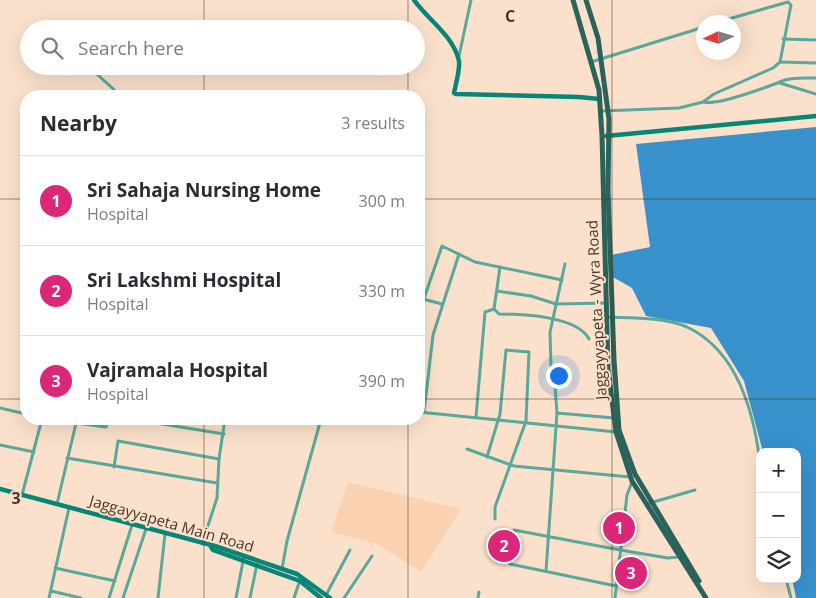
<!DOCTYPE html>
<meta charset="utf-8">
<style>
body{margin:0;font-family:"Open Sans",sans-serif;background:#f7f7f7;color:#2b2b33}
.controls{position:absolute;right:15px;bottom:15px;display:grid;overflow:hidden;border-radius:10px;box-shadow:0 5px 20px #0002}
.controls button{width:45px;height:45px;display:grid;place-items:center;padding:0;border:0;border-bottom:1px solid #e1e1e2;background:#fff;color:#2b2b33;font:25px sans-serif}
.compass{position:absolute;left:696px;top:15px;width:45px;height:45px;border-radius:50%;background:#fff;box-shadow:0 5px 20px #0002;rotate:266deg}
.you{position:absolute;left:558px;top:375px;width:18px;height:18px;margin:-12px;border:4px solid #fff;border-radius:50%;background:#1a73e8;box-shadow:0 0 0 8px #1a73e833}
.badge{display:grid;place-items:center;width:32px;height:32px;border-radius:50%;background:#db2777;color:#fff;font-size:16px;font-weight:700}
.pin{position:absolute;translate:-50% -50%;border:2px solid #fff;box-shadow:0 1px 5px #0006}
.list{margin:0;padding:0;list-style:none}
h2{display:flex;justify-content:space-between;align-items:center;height:65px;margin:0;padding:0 20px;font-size:21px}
h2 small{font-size:16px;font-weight:400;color:#7c7c81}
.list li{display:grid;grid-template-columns:32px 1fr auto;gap:15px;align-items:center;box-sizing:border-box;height:90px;padding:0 20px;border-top:1px solid #e1e1e2}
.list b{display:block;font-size:19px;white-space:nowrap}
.list p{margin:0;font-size:16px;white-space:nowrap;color:#7c7c81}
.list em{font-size:16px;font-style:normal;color:#7c7c81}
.icon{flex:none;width:28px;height:28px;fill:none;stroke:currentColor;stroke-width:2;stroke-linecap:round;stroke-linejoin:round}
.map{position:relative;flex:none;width:816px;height:598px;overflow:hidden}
.search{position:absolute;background:#fff;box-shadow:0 5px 20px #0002;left:20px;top:20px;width:405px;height:55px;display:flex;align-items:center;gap:12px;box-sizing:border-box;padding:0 18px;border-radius:28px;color:#7c7c81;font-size:19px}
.panel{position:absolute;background:#fff;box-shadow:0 5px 20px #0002;left:20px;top:90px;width:405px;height:335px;border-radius:20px}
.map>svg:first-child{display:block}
.built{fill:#fbd2b1}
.water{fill:#3891cb}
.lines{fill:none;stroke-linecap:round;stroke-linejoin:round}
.street{stroke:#59a89b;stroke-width:3}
.secondary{stroke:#078576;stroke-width:4.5}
.primary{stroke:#2b635a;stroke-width:5}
.grid{fill:none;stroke:#483728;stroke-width:1;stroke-opacity:0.55}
.labels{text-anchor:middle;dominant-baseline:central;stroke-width:4;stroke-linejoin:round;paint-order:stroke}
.street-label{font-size:15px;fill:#483728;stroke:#fbe1cb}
.grid-label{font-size:16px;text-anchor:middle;font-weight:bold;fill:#483728;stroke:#fbe1cb;stroke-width:4;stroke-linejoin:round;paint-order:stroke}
</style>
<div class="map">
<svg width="816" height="598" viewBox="0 0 816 598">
<rect width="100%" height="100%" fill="#fbe1cb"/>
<polygon class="built" points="348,482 461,509 421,572 377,544 331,532"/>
<polygon class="water" points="816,127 816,598 796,598 792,579 797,579 797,452 763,452 744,381 711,328 646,316 632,288 611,276 611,255 650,247 636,144"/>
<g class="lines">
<g class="street">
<polyline points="783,39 816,40"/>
<polyline points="459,56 471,0"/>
<polyline points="591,62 704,27"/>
<polyline points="780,62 816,63"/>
<polyline points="88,66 121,96"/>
<polyline points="780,83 816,94"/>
<path d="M704,102c13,4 66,-16 81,-22 9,-3 21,-2 31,-2"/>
<polyline points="601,111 679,108 703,102 714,94 773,68 780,62 791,5 788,2 718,22"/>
<polyline points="497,291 531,296 556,304 606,303"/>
<polyline points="419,298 442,304"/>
<path d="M494,309l5,5c23,0 78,2 90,25"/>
<polyline points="494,309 500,267"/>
<polyline points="419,313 442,246 475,262 562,280"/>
<path d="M607,317c24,1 57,0 80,10 51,24 67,85 73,136"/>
<polyline points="0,408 26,414"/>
<polyline points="419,412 616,432"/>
<polyline points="424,412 433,335 459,254"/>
<polyline points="557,413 614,418"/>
<polyline points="476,417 485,312 494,309"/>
<polyline points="47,419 106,427 109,419"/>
<polyline points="155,419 156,423 224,434"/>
<polyline points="0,445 34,452"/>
<polyline points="467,449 514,466 630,477"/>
<polyline points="487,457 500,414 506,350 529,352 526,421 495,507 495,519"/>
<polyline points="67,458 217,483"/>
<polyline points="114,467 118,441 219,459"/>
<polyline points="22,495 42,419"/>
<polyline points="650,503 695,490"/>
<polyline points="57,504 77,419"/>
<polyline points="514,530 620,550 668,558 679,557"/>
<polyline points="202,544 217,498 219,459 225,419"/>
<polyline points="510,564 616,586"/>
<polyline points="55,568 115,581"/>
<polyline points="282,569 287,541 321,419"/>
<polyline points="546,571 557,413 555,386 551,368 550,332 565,264"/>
<polyline points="786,579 791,598"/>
<polyline points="51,591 81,598"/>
<polyline points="326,595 350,550"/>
<polyline points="49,598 69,508"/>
<polyline points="109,598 132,525"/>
<polyline points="123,598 146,529"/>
<polyline points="158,598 165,534"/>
<polyline points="236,598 244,556"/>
<polyline points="250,598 257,564"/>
<polyline points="294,598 300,580"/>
<polyline points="344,598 372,556"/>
<polyline points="478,598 479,592"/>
<polyline points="615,598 627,495 632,482"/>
</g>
<g class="secondary">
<path d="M414,0c14,20 39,35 45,61 1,9 -3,22 -5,32l2,1 123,3 20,2"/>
<polyline points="606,136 816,116"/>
<polyline points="0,489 215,546 297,574 330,598"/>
<polyline points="211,547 213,550 300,581 321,598"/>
</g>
<g class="primary">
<polyline points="573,0 599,90 602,136 608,369 616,432 632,481 706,598"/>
<polyline points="586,0 598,38 609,119 608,190 614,360 619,430 635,474 699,581"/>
</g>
</g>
<path class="grid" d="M204,0v29M408,0v29M612,0v598M204,66v30M408,66v30M0,199h26M419,199h397M0,399h26M419,399h397M204,419v179M408,419v179"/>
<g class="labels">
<g class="street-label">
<text transform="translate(596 310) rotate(-93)">Jaggayyapeta - Wyra Road</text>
<text transform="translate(172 523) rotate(16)">Jaggayyapeta Main Road</text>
</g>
</g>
<g class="grid-label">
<text x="510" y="22">C</text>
<text x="16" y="504">3</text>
</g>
</svg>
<div class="controls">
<button>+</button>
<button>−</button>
<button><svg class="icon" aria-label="layers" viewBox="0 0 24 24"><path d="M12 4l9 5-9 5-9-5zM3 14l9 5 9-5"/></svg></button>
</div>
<svg class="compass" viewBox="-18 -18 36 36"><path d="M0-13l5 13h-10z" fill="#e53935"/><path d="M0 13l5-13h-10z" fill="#7c7c81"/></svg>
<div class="you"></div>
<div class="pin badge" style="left:619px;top:528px">1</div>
<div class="pin badge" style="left:504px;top:546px">2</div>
<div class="pin badge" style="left:631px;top:573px">3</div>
<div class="search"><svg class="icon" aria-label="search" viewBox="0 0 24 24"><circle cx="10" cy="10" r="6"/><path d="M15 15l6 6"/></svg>Search here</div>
<section class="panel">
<h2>Nearby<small>3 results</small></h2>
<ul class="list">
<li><span class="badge">1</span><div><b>Sri Sahaja Nursing Home</b><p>Hospital</p></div><em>300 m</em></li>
<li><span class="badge">2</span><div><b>Sri Lakshmi Hospital</b><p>Hospital</p></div><em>330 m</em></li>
<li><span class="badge">3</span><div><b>Vajramala Hospital</b><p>Hospital</p></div><em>390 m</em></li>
</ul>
</section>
</div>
